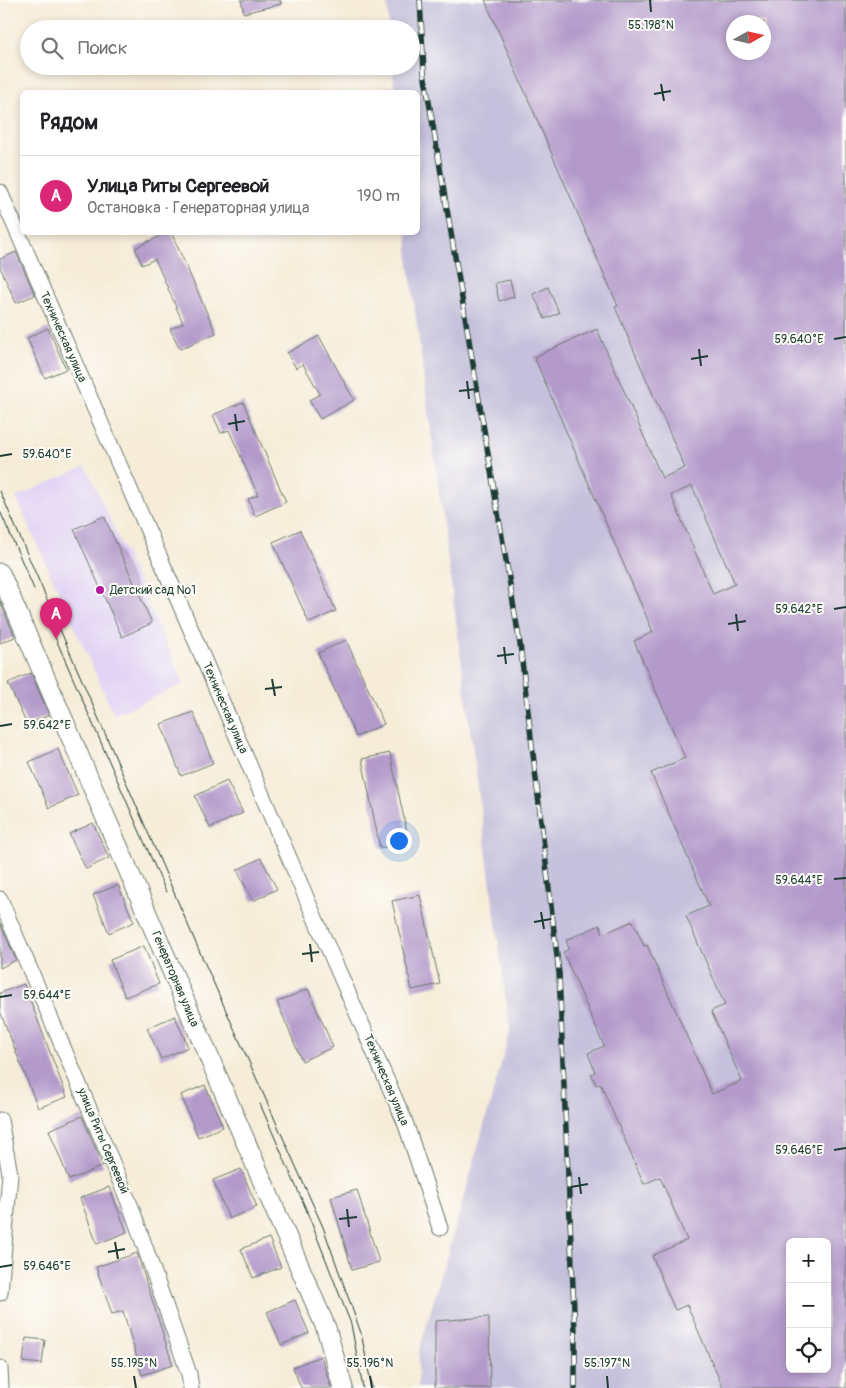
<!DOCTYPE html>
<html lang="ru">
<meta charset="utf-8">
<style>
body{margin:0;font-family:Pangolin,sans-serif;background:#f2f2f2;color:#202124}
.controls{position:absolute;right:15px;bottom:15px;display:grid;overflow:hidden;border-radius:8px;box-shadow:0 2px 8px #0003}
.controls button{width:45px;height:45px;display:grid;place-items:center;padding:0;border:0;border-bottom:1px solid #e0e0e0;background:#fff;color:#202124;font:25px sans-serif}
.compass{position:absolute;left:726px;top:15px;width:45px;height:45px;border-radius:50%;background:#fff;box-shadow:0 2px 8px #0003;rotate:82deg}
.you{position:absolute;left:398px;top:840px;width:18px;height:18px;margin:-12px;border:4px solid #fff;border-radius:50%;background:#1a73e8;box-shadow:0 0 0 8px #1a73e833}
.badge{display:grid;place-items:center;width:32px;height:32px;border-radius:50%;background:#db2777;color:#fff;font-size:16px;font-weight:700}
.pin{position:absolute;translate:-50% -41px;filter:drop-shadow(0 1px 2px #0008)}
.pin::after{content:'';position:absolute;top:26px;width:18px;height:15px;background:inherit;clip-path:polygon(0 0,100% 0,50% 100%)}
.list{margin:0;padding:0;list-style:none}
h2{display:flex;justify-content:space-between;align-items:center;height:65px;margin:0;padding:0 20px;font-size:21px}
h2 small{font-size:16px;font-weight:400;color:#757577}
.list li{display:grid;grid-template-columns:32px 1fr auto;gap:15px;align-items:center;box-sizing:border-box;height:80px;padding:0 20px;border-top:1px solid #e0e0e0}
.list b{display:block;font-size:19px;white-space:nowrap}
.list p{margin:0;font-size:16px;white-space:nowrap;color:#757577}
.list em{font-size:16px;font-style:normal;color:#757577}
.icon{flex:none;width:28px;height:28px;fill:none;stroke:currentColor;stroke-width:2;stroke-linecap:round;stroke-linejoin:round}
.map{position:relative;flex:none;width:846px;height:1388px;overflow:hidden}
.search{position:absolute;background:#fff;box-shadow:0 2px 8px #0003;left:20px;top:20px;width:400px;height:55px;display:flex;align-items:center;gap:12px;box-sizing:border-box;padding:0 18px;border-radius:28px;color:#757577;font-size:19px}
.panel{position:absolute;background:#fff;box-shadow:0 2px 8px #0003;left:20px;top:90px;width:400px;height:145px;border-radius:8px}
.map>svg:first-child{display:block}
.built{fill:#e1d4f4}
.industrial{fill:#c5c0db;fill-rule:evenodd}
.building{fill:#b49acb;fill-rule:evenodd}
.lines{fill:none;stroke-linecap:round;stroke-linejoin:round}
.minor-casing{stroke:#6a7a6d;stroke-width:17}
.major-casing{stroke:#6a7a6d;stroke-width:21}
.minor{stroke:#fff;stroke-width:15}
.major{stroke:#fff;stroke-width:19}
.tram{stroke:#1f3d34;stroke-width:1}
.rail-casing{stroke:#1f3d34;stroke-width:5.5}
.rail{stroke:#fdfcf7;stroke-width:4;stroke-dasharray:11;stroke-linecap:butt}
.ticks{fill:none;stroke:#1f3d34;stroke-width:2}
.poi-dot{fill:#b5179e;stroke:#fdfcf7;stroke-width:2}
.labels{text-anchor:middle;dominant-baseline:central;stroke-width:4;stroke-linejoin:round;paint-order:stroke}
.street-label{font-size:12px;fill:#1f3d34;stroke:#fdfcf7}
.poi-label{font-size:12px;fill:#1f3d34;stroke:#fdfcf7;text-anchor:start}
.ticks-label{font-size:12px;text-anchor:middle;fill:#1f3d34;stroke:#fdfcf7;stroke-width:4;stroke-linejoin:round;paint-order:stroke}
</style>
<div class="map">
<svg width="846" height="1388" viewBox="0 0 846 1388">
<rect width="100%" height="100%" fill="#fdfcf7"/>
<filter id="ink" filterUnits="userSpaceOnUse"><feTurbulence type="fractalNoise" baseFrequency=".02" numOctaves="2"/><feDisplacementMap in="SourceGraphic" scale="10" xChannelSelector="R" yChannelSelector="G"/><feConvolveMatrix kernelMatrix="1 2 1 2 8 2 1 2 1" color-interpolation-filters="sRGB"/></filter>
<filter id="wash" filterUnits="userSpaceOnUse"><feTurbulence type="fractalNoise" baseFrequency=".0096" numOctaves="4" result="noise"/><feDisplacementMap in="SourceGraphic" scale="20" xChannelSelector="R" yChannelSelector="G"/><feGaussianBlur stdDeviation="1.12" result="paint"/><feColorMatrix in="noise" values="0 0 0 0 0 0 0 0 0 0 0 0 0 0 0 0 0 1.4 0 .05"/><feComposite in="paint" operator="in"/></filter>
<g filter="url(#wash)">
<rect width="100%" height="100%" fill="#f6ecd8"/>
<polygon class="built" points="86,466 184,684 114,715 16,497"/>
<path class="industrial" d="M387,0h459v1388h-428l1,-37 51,-175 40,-145 -101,-766 -2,-32 11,-1v-140h-23l-3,-26h19v-37h-22zM734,22h30v30h-30zM790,1242h37v127h-37z"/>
<g id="blocks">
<g class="building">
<polygon points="241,0 280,0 281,4 244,13"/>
<path d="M485,0h361v1388h-123l-36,-83 -12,5 -23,-54 35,-16 -27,-63 -16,7 -44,-101 -4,2 -5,-11 4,-2 -7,-19 16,-7 -41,-94 6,-3 -3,-9 34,-15 3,9 30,-13 11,25 3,-1 65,149 30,-13 -31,-70 14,-6 -39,-89 23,-10 -58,-133 34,-15 -51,-117 19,-9 -119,-275 63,-28 65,149 23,-10 -70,-161 3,-1zM734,22h30v30h-30zM692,486l43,98 -22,10 -42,-99zM790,1242h37v127h-37z"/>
<polygon points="168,232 171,232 216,333 180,349 170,329 183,323 155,259 142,265 135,248"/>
<polygon points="16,252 35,295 16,303 0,267 0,259"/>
<polygon points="510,280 514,297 499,301 495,283"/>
<polygon points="548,287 559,313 545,319 533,294"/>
<polygon points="48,328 66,369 45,378 27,338"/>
<polygon points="319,336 354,400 320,419 309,400 320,394 303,364 296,368 287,353"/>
<polygon points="243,402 286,502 255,516 248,499 258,495 229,430 221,433 213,415"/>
<polygon points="104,516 152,623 122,637 74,529"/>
<polygon points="300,530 336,611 309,623 273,542"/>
<polygon points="0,601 15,637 0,643"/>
<polygon points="346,640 384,724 356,737 318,653"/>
<polygon points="31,673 49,715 27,725 8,683"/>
<polygon points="193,712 213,763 181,776 161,724"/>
<polygon points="58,749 78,795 49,808 29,762"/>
<polygon points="390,753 409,842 380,848 362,759"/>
<polygon points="227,781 243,813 210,828 195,796"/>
<polygon points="93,823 109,858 86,869 69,834"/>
<polygon points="261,858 277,889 253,901 237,870"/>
<polygon points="118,885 134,922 109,933 93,895"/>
<polygon points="420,895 440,984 412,990 392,901"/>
<polygon points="0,923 16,960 0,968"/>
<polygon points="144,946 159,984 125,997 110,960"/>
<polygon points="24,984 67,1097 38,1108 0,1011 0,993"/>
<polygon points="308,989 333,1047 302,1061 277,1002"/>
<polygon points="175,1016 188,1047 161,1059 147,1028"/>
<polygon points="205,1085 223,1127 198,1137 181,1095"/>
<polygon points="82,1116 103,1166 69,1180 49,1130"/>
<polygon points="241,1169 257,1207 229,1219 213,1180"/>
<polygon points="109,1187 127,1232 97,1244 80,1198"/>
<polygon points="357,1190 379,1262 352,1270 331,1197"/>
<polygon points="269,1238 281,1267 253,1278 241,1249"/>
<polygon points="137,1253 173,1365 142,1375 123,1311 112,1314 96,1267"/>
<polygon points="295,1300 309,1333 281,1345 267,1312"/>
<polygon points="489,1317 490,1388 435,1388 435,1321"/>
<polygon points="26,1338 45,1340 42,1364 23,1362"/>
<polygon points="321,1356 331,1388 301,1388 293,1367"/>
</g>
</g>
</g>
<g filter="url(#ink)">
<use href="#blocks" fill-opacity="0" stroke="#6a7a6d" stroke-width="1"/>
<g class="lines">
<defs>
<g id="minor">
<polyline points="0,192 170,581 318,925 405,1122 440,1228"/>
<polyline points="0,899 131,1207 189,1374 191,1388"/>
<polyline points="0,1120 10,1174 0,1293"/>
<polyline points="0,1368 1,1388"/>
</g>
<polyline id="major" points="0,573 326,1328 343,1388"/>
</defs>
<use href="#minor" class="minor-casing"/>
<use href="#major" class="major-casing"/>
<use href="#minor" class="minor"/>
<use href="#major" class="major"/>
<g class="tram">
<polyline points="0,491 198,948 323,1227 361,1333 372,1388"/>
<polyline points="0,511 34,589"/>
<polyline points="42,607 166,892"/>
<polyline points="260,1104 306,1209 351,1324 363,1388"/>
</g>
<defs>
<polyline id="rail" points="420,0 424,72 520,644 559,973 575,1332 575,1388"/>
</defs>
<use href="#rail" class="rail-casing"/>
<use href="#rail" class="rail"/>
</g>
</g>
<path class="ticks" d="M650,0l1,12M661,84l3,17M654,94l17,-3M834,339l12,-2M699,349l2,17M691,359l17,-3M467,381l2,18M459,391l18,-2M235,414l2,17M228,424l17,-3M0,456l12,-2M834,609l12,-2M736,614l2,17M728,624l18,-3M504,647l2,17M497,656l17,-2M272,679l3,17M265,689l17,-2M0,726l12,-2M834,879l12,-1M541,912l3,17M534,922l17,-3M310,944l2,18M302,954l17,-2M0,997l12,-2M834,1150l12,-2M579,1177l2,17M571,1187l17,-3M347,1209l2,18M339,1219l18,-2M115,1242l3,17M108,1252l17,-3M0,1267l12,-2M134,1376l2,12M370,1376l2,12M607,1376l1,12"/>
<circle class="poi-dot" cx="100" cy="590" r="5"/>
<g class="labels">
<g class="street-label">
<text transform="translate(63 337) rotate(66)">Техническая улица</text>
<text transform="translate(225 708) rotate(67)">Техническая улица</text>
<text transform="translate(175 979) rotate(67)">Генераторная улица</text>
<text transform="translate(386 1080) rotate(67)">Техническая улица</text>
<text transform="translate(103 1141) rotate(67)">улица Риты Сергеевой</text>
</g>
<g class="poi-label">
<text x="110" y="590">Детский сад №1</text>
</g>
</g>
<g class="ticks-label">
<text x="651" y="29">55.198°N</text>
<text x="799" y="343">59.640°E</text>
<text x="47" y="458">59.640°E</text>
<text x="799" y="613">59.642°E</text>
<text x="47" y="729">59.642°E</text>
<text x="799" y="884">59.644°E</text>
<text x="47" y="999">59.644°E</text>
<text x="799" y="1154">59.646°E</text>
<text x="47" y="1270">59.646°E</text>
<text x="134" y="1367">55.195°N</text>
<text x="370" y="1367">55.196°N</text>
<text x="607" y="1367">55.197°N</text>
</g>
</svg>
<div class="controls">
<button>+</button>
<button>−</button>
<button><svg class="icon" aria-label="locate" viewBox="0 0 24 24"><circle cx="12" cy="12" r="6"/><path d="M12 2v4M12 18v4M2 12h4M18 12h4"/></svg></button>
</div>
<svg class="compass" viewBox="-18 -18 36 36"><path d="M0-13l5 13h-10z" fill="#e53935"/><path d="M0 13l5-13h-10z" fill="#757577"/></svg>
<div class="you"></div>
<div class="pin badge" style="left:56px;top:639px">A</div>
<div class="search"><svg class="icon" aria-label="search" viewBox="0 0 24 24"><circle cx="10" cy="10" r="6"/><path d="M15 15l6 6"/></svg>Поиск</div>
<section class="panel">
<h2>Рядом<small></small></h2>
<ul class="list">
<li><span class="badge">A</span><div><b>Улица Риты Сергеевой</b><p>Остановка · Генераторная улица</p></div><em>190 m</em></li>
</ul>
</section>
</div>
